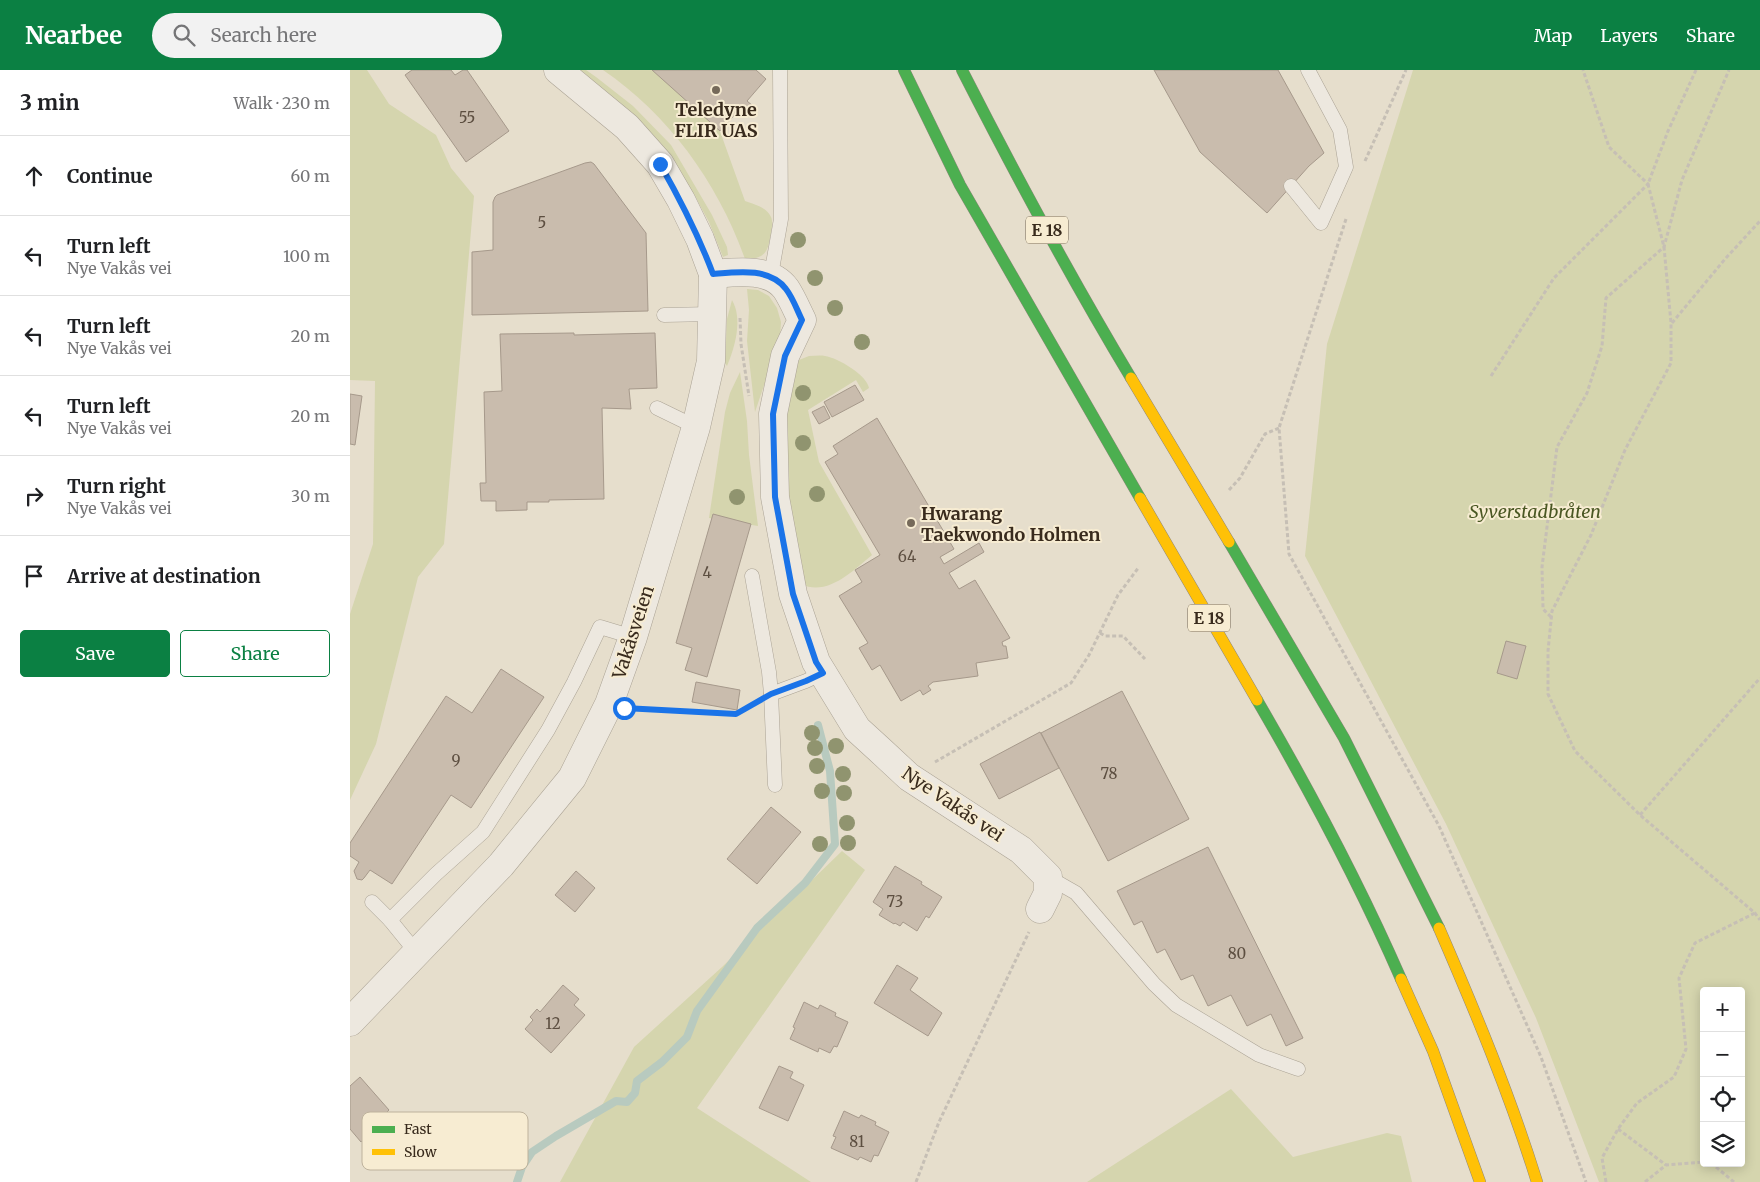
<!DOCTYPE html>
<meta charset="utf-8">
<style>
body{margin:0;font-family:Merriweather,serif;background:#f2f2f2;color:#202124}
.controls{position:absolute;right:15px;bottom:15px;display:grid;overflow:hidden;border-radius:5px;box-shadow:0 2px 12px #0003}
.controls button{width:45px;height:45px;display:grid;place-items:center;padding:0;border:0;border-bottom:1px solid #e0e0e0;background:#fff;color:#202124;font:25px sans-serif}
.stop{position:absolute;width:15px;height:15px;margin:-11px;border:4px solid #1a73e8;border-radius:50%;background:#fff}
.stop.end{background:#1a73e8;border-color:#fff;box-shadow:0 1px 5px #0008}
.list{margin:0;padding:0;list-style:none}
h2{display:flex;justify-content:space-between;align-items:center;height:65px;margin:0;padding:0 20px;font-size:21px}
h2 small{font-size:16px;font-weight:400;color:#757577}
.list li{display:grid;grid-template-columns:32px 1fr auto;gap:15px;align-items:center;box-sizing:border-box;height:80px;padding:0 20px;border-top:1px solid #e0e0e0}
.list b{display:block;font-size:19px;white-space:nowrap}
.list p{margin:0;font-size:16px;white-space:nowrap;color:#757577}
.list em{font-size:16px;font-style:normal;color:#757577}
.actions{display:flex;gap:10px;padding:15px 20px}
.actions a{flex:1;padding:11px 0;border:1px solid #0b8043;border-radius:5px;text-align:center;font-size:18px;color:#0b8043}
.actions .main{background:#0b8043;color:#fff}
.icon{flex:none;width:28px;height:28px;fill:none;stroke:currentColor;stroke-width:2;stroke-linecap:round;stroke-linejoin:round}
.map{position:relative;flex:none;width:1410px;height:1112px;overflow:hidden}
header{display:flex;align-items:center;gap:30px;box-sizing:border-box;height:70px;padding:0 25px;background:#0b8043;color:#fff}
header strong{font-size:24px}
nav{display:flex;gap:28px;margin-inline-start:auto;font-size:18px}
.search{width:350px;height:45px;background:#f2f2f2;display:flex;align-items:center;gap:12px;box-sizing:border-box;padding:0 18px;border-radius:28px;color:#757577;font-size:19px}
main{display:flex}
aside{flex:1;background:#fff}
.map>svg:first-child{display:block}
.green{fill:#d5d5ae;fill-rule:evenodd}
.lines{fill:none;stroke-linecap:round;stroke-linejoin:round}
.stream{stroke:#b8cabf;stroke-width:8}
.building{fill:#c9bcad;stroke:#a6998b}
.lane-casing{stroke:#aba395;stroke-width:15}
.street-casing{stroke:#aba395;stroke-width:29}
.fast-casing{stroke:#90887c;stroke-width:12}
.slow-casing{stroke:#90887c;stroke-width:12}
.path{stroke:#c6bfb5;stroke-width:3;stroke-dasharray:4 2.5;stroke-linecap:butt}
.lane{stroke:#ede8df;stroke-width:14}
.street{stroke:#ede8df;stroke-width:28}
.fast{stroke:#4caf50;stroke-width:11}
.slow{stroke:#ffc107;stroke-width:11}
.tree{fill:#90946f}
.route{stroke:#1a73e8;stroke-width:6}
.poi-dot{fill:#766a5a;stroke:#f7ecd2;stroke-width:2}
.labels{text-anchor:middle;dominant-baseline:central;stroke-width:4;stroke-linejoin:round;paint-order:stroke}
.number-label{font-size:15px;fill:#5d4f41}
.shield{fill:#f7ecd2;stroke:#726553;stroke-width:1}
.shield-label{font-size:16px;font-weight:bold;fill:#392b1d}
.poi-label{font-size:18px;font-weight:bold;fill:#392b1d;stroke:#f7ecd2}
.park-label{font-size:18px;font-style:italic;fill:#4a5723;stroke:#f7ecd2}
.street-label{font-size:18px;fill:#392b1d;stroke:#f7ecd2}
.key{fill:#f7ecd2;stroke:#beb29c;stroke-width:1}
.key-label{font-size:14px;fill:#392b1d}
</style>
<header>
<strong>Nearbee</strong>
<div class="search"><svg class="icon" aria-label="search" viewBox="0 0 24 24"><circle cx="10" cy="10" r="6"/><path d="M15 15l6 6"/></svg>Search here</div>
<nav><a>Map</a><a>Layers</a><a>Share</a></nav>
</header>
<main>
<aside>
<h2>3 min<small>Walk · 230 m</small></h2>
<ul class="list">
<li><svg class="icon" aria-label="ahead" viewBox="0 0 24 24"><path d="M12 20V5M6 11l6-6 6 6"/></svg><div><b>Continue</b></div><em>60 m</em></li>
<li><svg class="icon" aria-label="left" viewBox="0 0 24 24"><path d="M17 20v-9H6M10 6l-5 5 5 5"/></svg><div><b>Turn left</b><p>Nye Vakås vei</p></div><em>100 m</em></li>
<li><svg class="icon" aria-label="left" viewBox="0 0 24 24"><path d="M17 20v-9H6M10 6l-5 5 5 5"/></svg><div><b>Turn left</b><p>Nye Vakås vei</p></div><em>20 m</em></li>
<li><svg class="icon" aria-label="left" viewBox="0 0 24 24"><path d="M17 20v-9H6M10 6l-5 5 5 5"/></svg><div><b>Turn left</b><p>Nye Vakås vei</p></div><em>20 m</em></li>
<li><svg class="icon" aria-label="right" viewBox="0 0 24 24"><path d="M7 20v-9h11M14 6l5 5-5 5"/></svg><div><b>Turn right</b><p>Nye Vakås vei</p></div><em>30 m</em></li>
<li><svg class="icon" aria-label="arrive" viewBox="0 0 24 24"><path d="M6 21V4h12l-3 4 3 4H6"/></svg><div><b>Arrive at destination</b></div></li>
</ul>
<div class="actions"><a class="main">Save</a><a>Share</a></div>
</aside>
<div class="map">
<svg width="1410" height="1112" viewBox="0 0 1410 1112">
<rect width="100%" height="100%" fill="#e6decc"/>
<g class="green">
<polygon points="0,0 17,0 39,34 86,65 101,98 124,126 94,474 68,507 26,674 0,730 0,544 23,474 25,311 0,310"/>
<polygon points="221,0 236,0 246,7 283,36 321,75 362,145 377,177 378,185 373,187 359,152 346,128 325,98"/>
<path d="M253,0h84l29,50 29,81c8,3 22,6 26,16 2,4 1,11 0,16 -3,18 -5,26 -26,26 -27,-76 -76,-144 -142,-189z"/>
<path d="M1063,0h347v1112h-161l-63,-164 -90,-194 -141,-268 22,-212zM1354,921h37v172h-37z"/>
<polygon points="397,219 408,220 419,226 427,238 431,252 430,268 405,342 397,271 399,240"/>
<path d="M382,230c11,19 3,47 -5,66l-2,-3 2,-44z"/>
<path d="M459,286c5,0 11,-1 16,0 13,2 42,19 44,32l-6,4 -7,-12 -48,30 11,52 53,93c-19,16 -45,42 -71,29l-19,-106 7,-103 10,-15z"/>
<polygon points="390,302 397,351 399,385 408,456 359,448 375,342 380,323"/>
<polygon points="492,781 515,800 347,1038 461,1112 210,1112 284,977 372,897"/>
<polygon points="881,1019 943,1087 1037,1063 1051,1066 1062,1112 737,1112"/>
</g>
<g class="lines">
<polyline class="stream" points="167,1112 172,1097 182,1082 206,1066 266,1031 277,1032 285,1023 287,1011 312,992 337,967 347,941 407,858 455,813 485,774 480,701 468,655"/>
</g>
<g class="building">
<polygon points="62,0 101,0 105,5 113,0 117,0 159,61 116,92 55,5"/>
<polygon points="302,0 406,0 416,9 397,31 403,36 395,45 389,40 370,61"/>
<polygon points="804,0 928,0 974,83 959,96 917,143 850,82"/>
<polygon points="241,92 244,94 296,163 298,241 122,245 122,182 143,180 143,132 145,127 147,125 235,93"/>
<polygon points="224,263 224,265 305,263 307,318 279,319 281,339 252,338 254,429 199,430 199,432 177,432 177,440 146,441 146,431 131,431 130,413 136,413 134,322 152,321 150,264"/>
<polygon points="505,315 514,330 482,347 474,332"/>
<polygon points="0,324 12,326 5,375 0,374"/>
<polygon points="474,336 480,348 469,354 462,342"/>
<polygon points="527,348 604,479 590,487 594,494 629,473 634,482 599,503 609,519 625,510 660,568 652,572 653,576 656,576 658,588 626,593 628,606 583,612 578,616 581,620 573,625 570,620 551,631 530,595 522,600 509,578 518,573 489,526 512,512 505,500 530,485 475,392 488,384 483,376"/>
<polygon points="363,444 401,454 357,607 335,600 342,578 326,573"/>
<polygon points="1156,571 1176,576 1167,609 1147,603"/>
<polygon points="151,599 194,627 121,738 101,725 42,814 20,800 14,808 12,810 7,809 4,801 9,792 0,786 0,773 96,626 122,643"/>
<polygon points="346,612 390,620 387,640 342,632"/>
<polygon points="772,621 839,749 758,791 691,663"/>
<polygon points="690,662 709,698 649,729 630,694"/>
<polygon points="421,737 451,762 407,814 377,789"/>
<polygon points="858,777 953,968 936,976 921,944 897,956 881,925 858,936 843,905 831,910 815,879 807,883 792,851 784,855 767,821"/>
<polygon points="545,796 572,812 571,814 592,827 579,848 576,846 567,861 553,852 550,856 545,853 544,854 529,845 533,839 523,832"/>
<polygon points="226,801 245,818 225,842 205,825"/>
<polygon points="547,895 568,908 560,920 592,943 578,966 524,933"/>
<polygon points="213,915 229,929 224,935 235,945 201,983 175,959 183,950 180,947 187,939 190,942"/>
<polygon points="454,932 468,939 470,935 486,943 485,946 498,952 487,977 484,976 480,983 469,978 468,982 440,969 445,958 443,957"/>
<polygon points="429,996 443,1002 440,1008 454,1015 438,1051 409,1038"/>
<polygon points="10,1007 39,1040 30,1049 33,1053 11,1072 0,1059 0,1016"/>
<polygon points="494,1041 509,1048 511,1045 526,1052 525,1055 539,1062 528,1086 524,1085 521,1092 510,1087 508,1090 481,1078 486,1067 483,1066"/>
</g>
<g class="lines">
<defs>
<g id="lane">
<polyline points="941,116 971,153 996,97 990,60 958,0"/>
<polyline points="421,205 431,149 430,0"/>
<polyline points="314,245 362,244"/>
<polyline points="307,338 346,357"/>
<polyline points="402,506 419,602 421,624"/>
<polyline points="425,715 421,624 456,611 473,603"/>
<polyline points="698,807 726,823 804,914 826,935 909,985 948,999"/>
<polyline points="22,832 40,850 66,882"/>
<polyline points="40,850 86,804 133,762 198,660 224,612 250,557 283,567"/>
</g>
<g id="street">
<path d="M363,204c23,-2 57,-7 73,15 6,9 11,21 16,31l-17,36 -12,58 2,83 18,97 23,68 41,67 23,21 29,27 112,73 27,27v16l-8,16"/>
<polyline points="0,952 151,795 222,708 259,634 283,567 346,357 361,291 363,204 350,169 331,130 310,94 277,57 208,0"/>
</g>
<g id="fast">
<polyline points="554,0 610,115 790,428"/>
<path d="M612,0c53,104 109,208 169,308"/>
<polyline points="879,472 994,668 1089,858"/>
<path d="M907,630c53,91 102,183 144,279"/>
</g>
<g id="slow">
<polyline points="781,308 879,472"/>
<polyline points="790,428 907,630"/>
<path d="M1089,858c36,83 71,167 98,254"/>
<polyline points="1051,909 1083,981 1130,1112"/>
</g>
</defs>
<use href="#lane" class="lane-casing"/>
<use href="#street" class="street-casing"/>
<use href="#fast" class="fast-casing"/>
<use href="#slow" class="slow-casing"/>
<g class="path">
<polyline points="1346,0 1318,61 1298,114 1314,177 1321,253 1321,293 1275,380 1241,465 1202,541 1198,581 1198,624 1225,681 1290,745 1405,843 1410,850"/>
<polyline points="1015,91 1056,0"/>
<polyline points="996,149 929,358 939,484 1089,756 1191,987 1236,1112"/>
<polyline points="390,248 391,274 399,326"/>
<polyline points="1322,253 1375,189 1410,151"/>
<polyline points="1141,306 1204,208 1298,114 1259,77 1233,0"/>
<polyline points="879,420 890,408 915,364 929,358"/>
<polyline points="1201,547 1193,539 1192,497 1207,377 1237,323 1252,276 1256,228 1314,177 1332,110 1379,0"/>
<polyline points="750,563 755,566 773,566 795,589"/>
<polyline points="284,638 386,644 403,634"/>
<polyline points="585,692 721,613 739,585 768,525 789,497"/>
<polyline points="1290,745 1410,608"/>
<polyline points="1268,1059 1316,1095"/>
<polyline points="1361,1093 1384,1112"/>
<polyline points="566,1112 589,1052 679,862"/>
<polyline points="1256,1112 1252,1088 1268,1059 1287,1033 1324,1007 1336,979 1329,908 1345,873 1405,843"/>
<polyline points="1295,1112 1316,1095 1354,1092"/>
</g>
<use href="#lane" class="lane"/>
<use href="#street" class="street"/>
<use href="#fast" class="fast"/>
<use href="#slow" class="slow"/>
</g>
<g class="tree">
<circle cx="448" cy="170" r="8"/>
<circle cx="465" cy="208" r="8"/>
<circle cx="485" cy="238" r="8"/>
<circle cx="512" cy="272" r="8"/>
<circle cx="453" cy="323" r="8"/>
<circle cx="453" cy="373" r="8"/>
<circle cx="467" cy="424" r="8"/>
<circle cx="387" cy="427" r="8"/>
<circle cx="462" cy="663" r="8"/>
<circle cx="486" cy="676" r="8"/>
<circle cx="465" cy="678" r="8"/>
<circle cx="467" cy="696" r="8"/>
<circle cx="493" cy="704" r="8"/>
<circle cx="472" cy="721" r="8"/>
<circle cx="494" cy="723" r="8"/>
<circle cx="497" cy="753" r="8"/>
<circle cx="498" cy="773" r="8"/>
<circle cx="470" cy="774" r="8"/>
</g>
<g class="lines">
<path class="route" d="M274,638l112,6 35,-20 35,-13 17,-8 -7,-11 -23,-68 -18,-97 -2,-83 12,-58 17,-36c-5,-10 -9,-22 -16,-31 -16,-22 -50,-17 -73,-15 -15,-40 -32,-73 -53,-110"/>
</g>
<g class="poi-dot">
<circle cx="366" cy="20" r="5"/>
<circle cx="561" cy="453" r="5"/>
</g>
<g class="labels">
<g class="number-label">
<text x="117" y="47">55</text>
<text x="192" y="152">5</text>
<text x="557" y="486">64</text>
<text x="357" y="502">4</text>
<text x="106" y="690">9</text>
<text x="759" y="703">78</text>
<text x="545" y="831">73</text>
<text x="887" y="883">80</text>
<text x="203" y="953">12</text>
<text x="507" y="1071">81</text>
</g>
<g class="shield">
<rect x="676" y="146.5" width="42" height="27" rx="4"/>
<rect x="838" y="534.5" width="42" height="27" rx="4"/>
</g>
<g class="shield-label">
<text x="697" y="160">E 18</text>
<text x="859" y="548">E 18</text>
</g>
<g class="poi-label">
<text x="366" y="39">Teledyne<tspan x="366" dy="21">FLIR UAS</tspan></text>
<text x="571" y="443" text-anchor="start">Hwarang<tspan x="571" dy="21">Taekwondo Holmen</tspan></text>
</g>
<g class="park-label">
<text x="1185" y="441">Syverstadbråten</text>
</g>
<g class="street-label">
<text transform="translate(283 562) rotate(-72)">Vakåsveien</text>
<text transform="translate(603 734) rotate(34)">Nye Vakås vei</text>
</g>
</g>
<rect x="12" y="1042" width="166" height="58" rx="8" class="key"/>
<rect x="22" y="1056" width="23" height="7" fill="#4caf50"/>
<rect x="22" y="1079" width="23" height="6" fill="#ffc107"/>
<g class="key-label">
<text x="54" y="1064">Fast</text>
<text x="54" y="1087">Slow</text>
</g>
</svg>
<div class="controls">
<button>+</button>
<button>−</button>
<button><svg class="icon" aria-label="locate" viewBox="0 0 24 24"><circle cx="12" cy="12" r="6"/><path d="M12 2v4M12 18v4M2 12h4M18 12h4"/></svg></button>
<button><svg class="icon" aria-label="layers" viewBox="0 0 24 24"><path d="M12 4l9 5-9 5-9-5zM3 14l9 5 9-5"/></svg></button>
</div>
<div class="stop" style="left:274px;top:638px"></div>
<div class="stop end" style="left:310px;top:94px"></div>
</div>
</main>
